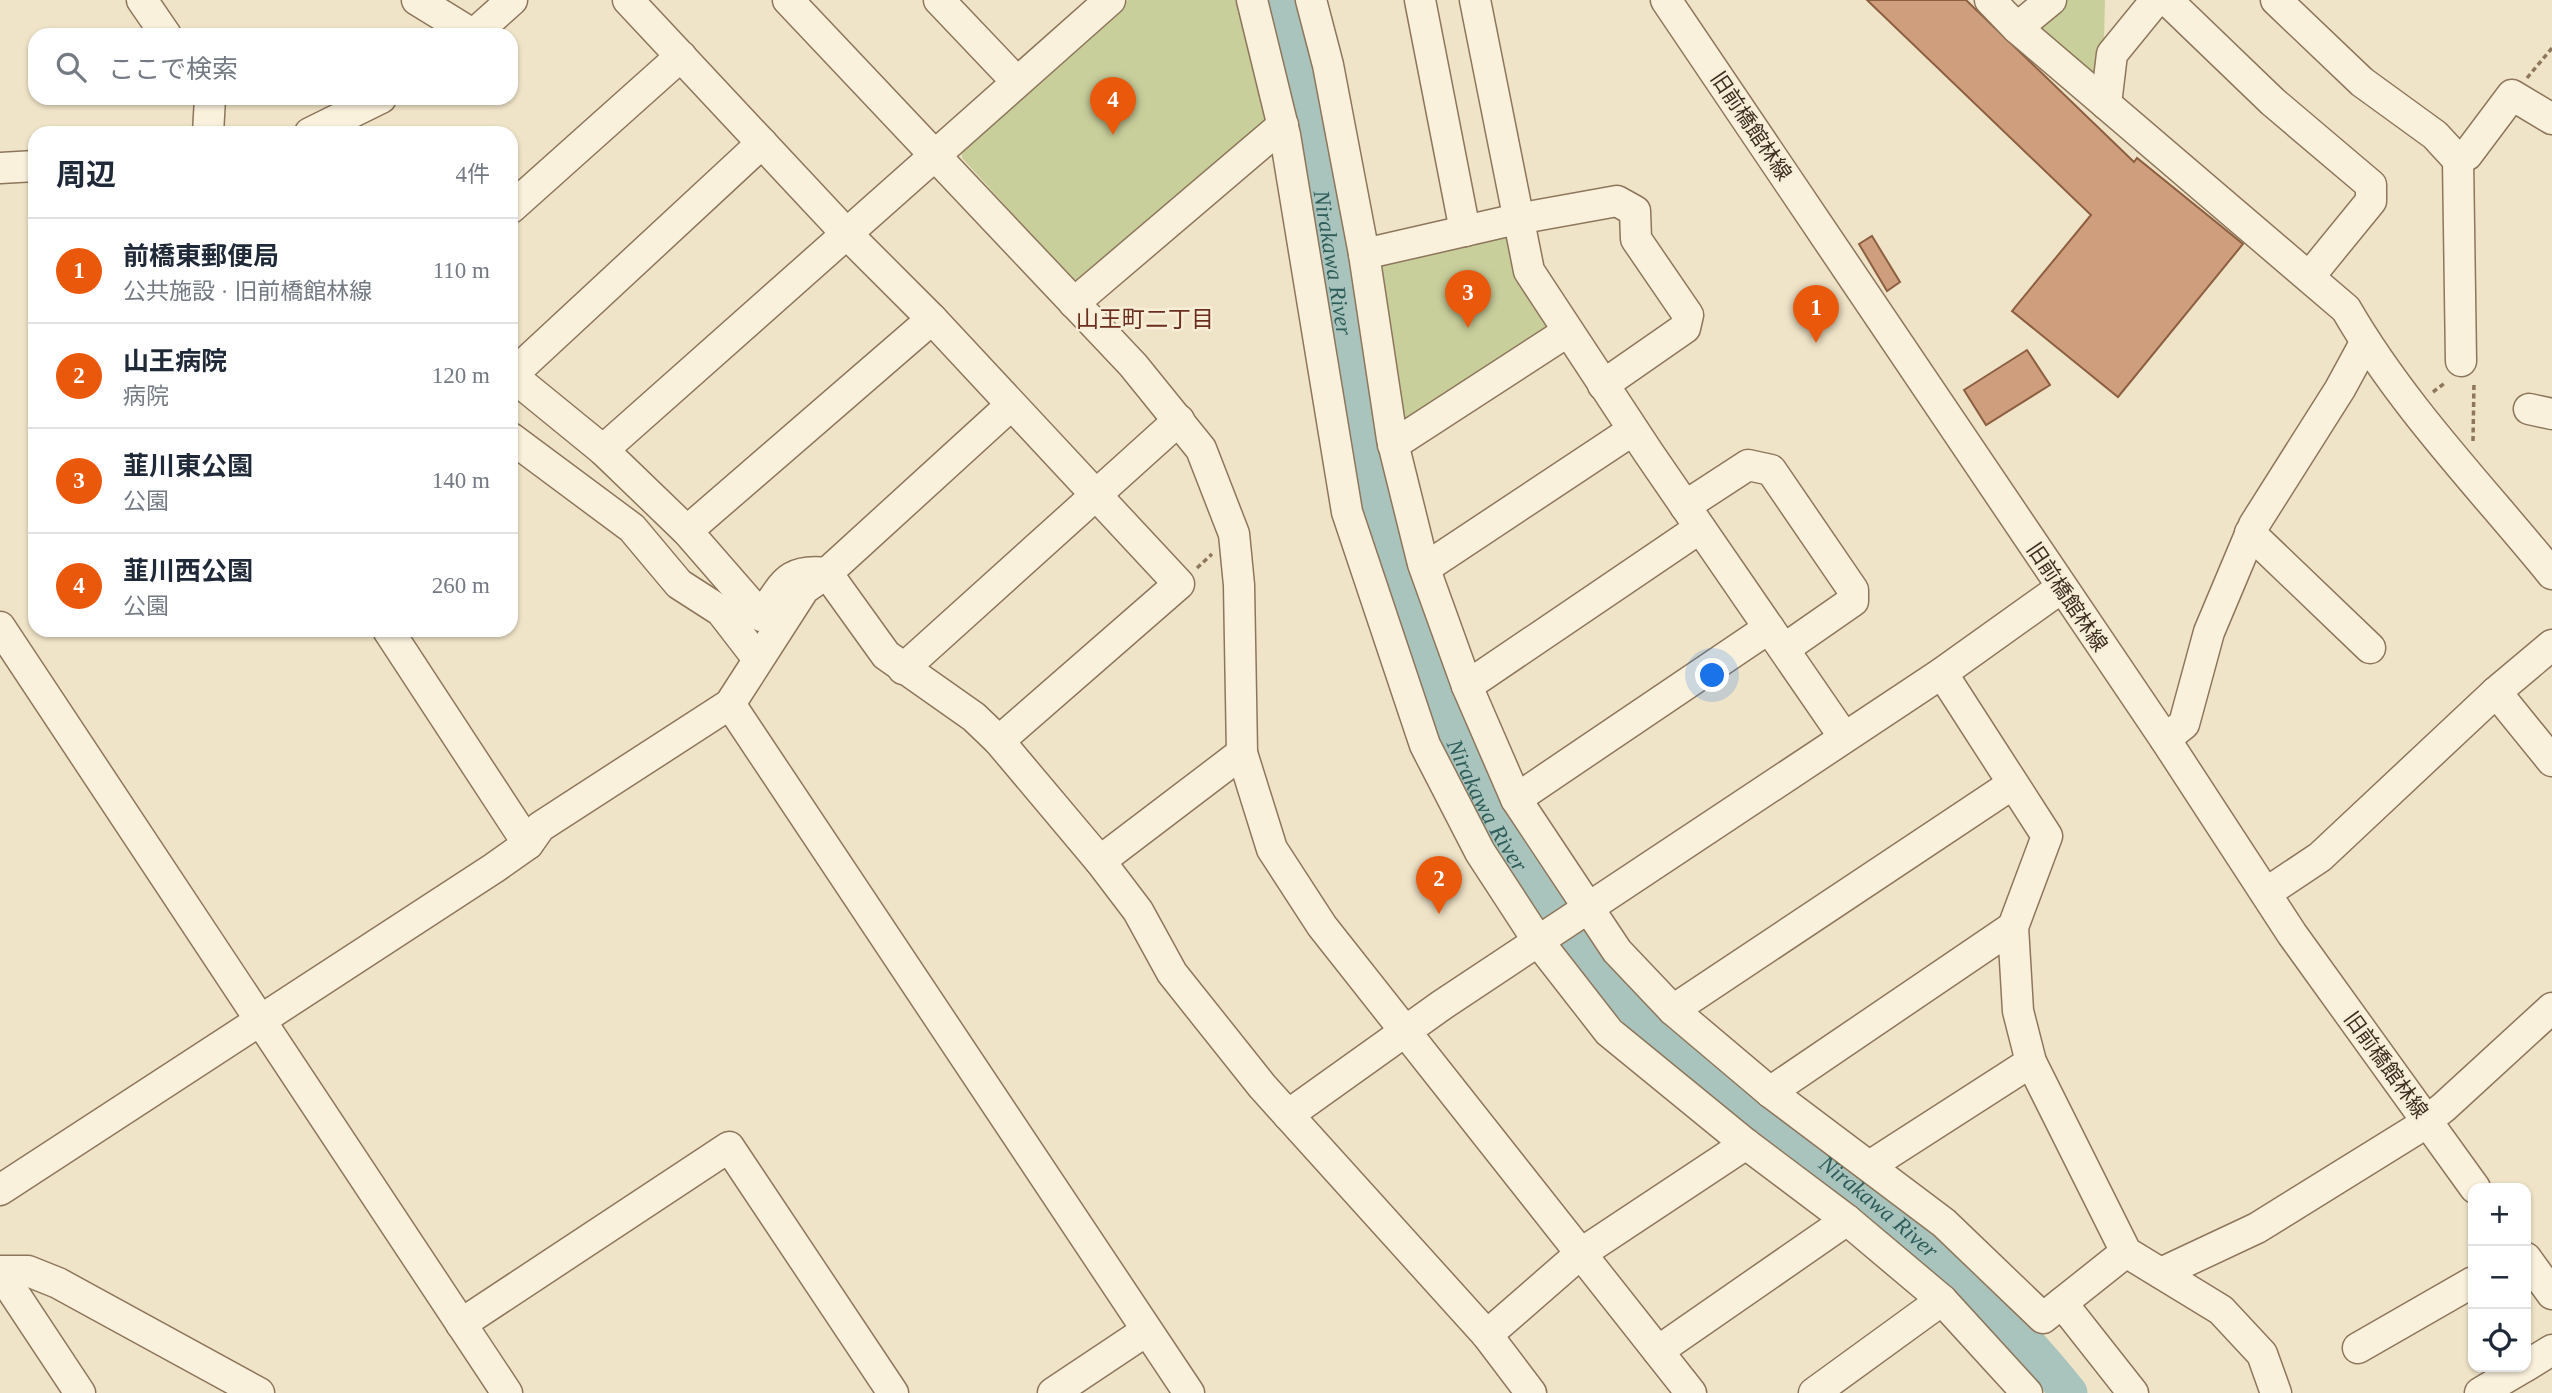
<!DOCTYPE html>
<html lang="ja">
<meta charset="utf-8">
<style>
body{margin:0;font-family:"Times New Roman","Noto Sans JP",serif;background:#f6f6f7;color:#1f2937}
.controls{position:absolute;right:21px;bottom:21px;display:grid;overflow:hidden;border-radius:14px;box-shadow:0 2px 5px #0004}
.controls button{width:63px;height:63px;display:grid;place-items:center;padding:0;border:0;border-bottom:2px solid #e0e1e3;background:#fff;color:#1f2937;font:35px sans-serif}
.you{position:absolute;left:1713px;top:676px;width:24px;height:24px;margin:-18px;border:5px solid #fff;border-radius:50%;background:#1a73e8;box-shadow:0 0 0 10px #1a73e833}
.badge{display:grid;place-items:center;width:46px;height:46px;border-radius:50%;background:#ea580c;color:#fff;font-size:23px;font-weight:700}
.pin{position:absolute;translate:-50% -58px;filter:drop-shadow(0 2px 4px #0008)}
.pin::after{content:'';position:absolute;top:37px;width:24px;height:21px;background:inherit;clip-path:polygon(0 0,100% 0,50% 100%)}
.list{margin:0;padding:0;list-style:none}
h2{display:flex;justify-content:space-between;align-items:center;height:91px;margin:0;padding:0 28px;font-size:30px}
h2 small{font-size:23px;font-weight:400;color:#747a83}
.list li{display:grid;grid-template-columns:46px 1fr auto;gap:21px;align-items:center;box-sizing:border-box;height:105px;padding:0 28px;border-top:2px solid #e0e1e3}
.list b{display:block;font-size:26px;white-space:nowrap}
.list p{margin:0;font-size:23px;white-space:nowrap;color:#747a83}
.list em{font-size:23px;font-style:normal;color:#747a83}
.icon{flex:none;width:38px;height:38px;fill:none;stroke:currentColor;stroke-width:2;stroke-linecap:round;stroke-linejoin:round}
.map{position:relative;flex:none;width:2552px;height:1393px;overflow:hidden}
.search{position:absolute;background:#fff;box-shadow:0 2px 5px #0004;left:28px;top:28px;width:490px;height:77px;display:flex;align-items:center;gap:18px;box-sizing:border-box;padding:0 24px;border-radius:21px;color:#747a83;font-size:26px}
.panel{position:absolute;background:#fff;box-shadow:0 2px 5px #0004;left:28px;top:126px;width:490px;height:511px;border-radius:21px}
.map>svg:first-child{display:block}
.green{fill:#c9cf9b}
.lines{fill:none;stroke-linecap:round;stroke-linejoin:round}
.river{stroke:#a9c4bc;stroke-width:37}
.building{fill:#cf9f7d;stroke:#8d5f41;stroke-width:2}
.minor-casing{stroke:#8d765c;stroke-width:33}
.path{stroke:#8d765c;stroke-width:3.5;stroke-dasharray:5 3.5;stroke-linecap:butt}
.minor{stroke:#faf1dc;stroke-width:30}
.labels{text-anchor:middle;dominant-baseline:central;stroke-width:5;stroke-linejoin:round;paint-order:stroke}
.street-label{font-size:21px;fill:#3d2e20;stroke:#f7eed8}
.water-label{font-size:23px;font-style:italic;fill:#2f5d5a;stroke:#f7eed8}
.neighbourhood-label{font-size:23px;fill:#6b2e1e;stroke:#f7eed8}
</style>
<div class="map">
<svg width="2552" height="1393" viewBox="0 0 2552 1393">
<rect width="100%" height="100%" fill="#f0e4c8"/>
<g class="green">
<polygon points="1128,0 1239,0 1269,118 1090,281 1074,281 962,158 961,145"/>
<polygon points="2066,0 2105,0 2103,78 2093,81 2037,34 2037,23"/>
<polygon points="1507,233 1553,321 1550,335 1409,426 1398,419 1375,269 1383,258"/>
</g>
<g class="lines">
<path class="river" id="s1" d="M1281,0c43,160 57,324 92,486 23,102 56,206 102,301 35,75 104,164 162,223 67,68 148,119 222,179 75,61 150,128 210,204"/>
</g>
<g class="building">
<polygon points="1867,0 1966,0 2134,162 2137,158 2243,244 2118,397 2012,311 2091,215"/>
<polygon points="1872,236 1900,282 1887,291 1859,244"/>
<polygon points="2027,350 2050,385 1986,425 1964,390"/>
</g>
<g class="lines">
<defs>
<g id="minor">
<polyline points="142,0 166,35"/>
<polyline points="417,0 474,35"/>
<polyline points="628,0 845,232 932,319 1179,584 999,741"/>
<polyline points="788,0 1133,365 1201,449 1234,534 1239,585 1242,753 1272,849 1322,926 1691,1393"/>
<polyline points="939,0 1016,81"/>
<polyline points="1252,0 1285,135 1347,512 1425,745 1480,852 1538,941 1609,1032 1746,1144 1847,1220 1942,1300 2027,1393"/>
<polyline points="1311,0 1328,65 1364,254 1392,439 1423,564 1467,686 1516,799 1617,951 1673,1010 1770,1092 1944,1223 2043,1318 2126,1252"/>
<polyline points="1420,0 1465,231"/>
<polyline points="1475,0 1529,271 1648,452 1844,737"/>
<polyline points="1666,0 2165,739 2292,934 2475,1188"/>
<path d="M1990,0l27,28 329,281c56,97 136,179 206,265"/>
<polyline points="2167,0 2273,102 2371,185 2371,201 2309,277"/>
<polyline points="2276,0 2362,82 2435,135 2458,160 2467,155 2512,95 2552,119"/>
<polyline points="2017,28 2051,0"/>
<polyline points="473,35 512,0"/>
<polyline points="2106,104 2112,54 2156,0"/>
<polyline points="208,133 210,98"/>
<polyline points="310,133 381,98"/>
<polyline points="2458,160 2461,361"/>
<polyline points="0,168 35,166"/>
<polyline points="511,208 681,56"/>
<polyline points="1364,254 1517,219 1617,201 1635,211 1636,239 1688,315 1685,328 1603,385"/>
<polyline points="1074,303 1283,125"/>
<path d="M511,375l92,75 84,81 74,85c23,-30 24,-48 66,-43l59,82 88,62 25,24 101,120 38,50 34,62 90,113 225,249 44,58"/>
<polyline points="512,375 762,143"/>
<polyline points="2529,409 2552,414"/>
<polyline points="511,438 632,528 679,584 721,611 758,659"/>
<polyline points="1393,445 1567,332"/>
<polyline points="603,450 1110,0"/>
<polyline points="1685,506 1748,465 1771,470 1853,590 1853,601 1784,649"/>
<polyline points="687,531 932,319"/>
<polyline points="2250,533 2370,648"/>
<polyline points="1425,568 1633,430"/>
<polyline points="0,627 507,1393"/>
<polyline points="388,630 528,844"/>
<polyline points="903,669 1179,420"/>
<polyline points="1942,673 2047,836 2013,927 2018,1011 2031,1062 2126,1252 2221,1310 2262,1354 2276,1393"/>
<polyline points="1467,686 1700,528"/>
<polyline points="2496,692 2552,761"/>
<polyline points="730,704 1189,1393"/>
<polyline points="2165,739 2184,724 2209,632 2254,525 2340,389 2365,343"/>
<polyline points="1516,799 1769,628"/>
<polyline points="1100,861 1242,753"/>
<polyline points="2266,893 2320,857 2496,692 2552,645"/>
<polyline points="1673,1010 2011,785"/>
<polyline points="1770,1092 2013,927"/>
<polyline points="1288,1115 1442,1005 1942,673 2061,588"/>
<polyline points="1871,1165 2031,1062"/>
<polyline points="0,1190 494,868 528,844 540,827 730,704 804,589 827,573 1010,406"/>
<polyline points="2526,1258 2552,1294"/>
<polyline points="0,1271 28,1271 58,1283 259,1393"/>
<polyline points="0,1272 80,1393"/>
<polyline points="2161,1273 2257,1228 2415,1130 2444,1107 2552,1008"/>
<polyline points="2062,1303 2133,1393"/>
<polyline points="461,1324 729,1147 893,1393"/>
<polyline points="1487,1335 1580,1254 1746,1144"/>
<polyline points="2358,1348 2473,1282"/>
<polyline points="1658,1351 1847,1220"/>
<polyline points="2526,1366 2552,1350"/>
<polyline points="1053,1393 1146,1331"/>
<polyline points="1814,1393 1942,1300"/>
<polyline points="2480,1393 2524,1367"/>
</g>
</defs>
<use href="#minor" class="minor-casing"/>
<g class="path">
<polyline points="2527,78 2552,48"/>
<polyline points="2433,392 2446,382"/>
<polyline points="2473,441 2474,382"/>
<polyline points="1197,568 1212,554"/>
</g>
<use href="#minor" class="minor"/>
</g>
<g class="labels">
<g class="street-label">
<text transform="translate(1751 126) rotate(56)">旧前橋館林線</text>
<text transform="translate(2067 597) rotate(56)">旧前橋館林線</text>
<text transform="translate(2386 1065) rotate(54)">旧前橋館林線</text>
</g>
<g class="water-label">
<text stroke="none"><textPath href="#s1" startOffset="268">Nirakawa River</textPath></text>
<text stroke="none"><textPath href="#s1" startOffset="835">Nirakawa River</textPath></text>
<text stroke="none"><textPath href="#s1" startOffset="1402">Nirakawa River</textPath></text>
</g>
<g class="neighbourhood-label">
<text x="1145" y="319">山王町二丁目</text>
</g>
</g>
</svg>
<div class="controls">
<button>+</button>
<button>−</button>
<button><svg class="icon" aria-label="locate" viewBox="0 0 24 24"><circle cx="12" cy="12" r="6"/><path d="M12 2v4M12 18v4M2 12h4M18 12h4"/></svg></button>
</div>
<div class="you"></div>
<div class="pin badge" style="left:1816px;top:343px">1</div>
<div class="pin badge" style="left:1439px;top:914px">2</div>
<div class="pin badge" style="left:1468px;top:328px">3</div>
<div class="pin badge" style="left:1113px;top:135px">4</div>
<div class="search"><svg class="icon" aria-label="search" viewBox="0 0 24 24"><circle cx="10" cy="10" r="6"/><path d="M15 15l6 6"/></svg>ここで検索</div>
<section class="panel">
<h2>周辺<small>4件</small></h2>
<ul class="list">
<li><span class="badge">1</span><div><b>前橋東郵便局</b><p>公共施設 · 旧前橋館林線</p></div><em>110 m</em></li>
<li><span class="badge">2</span><div><b>山王病院</b><p>病院</p></div><em>120 m</em></li>
<li><span class="badge">3</span><div><b>韮川東公園</b><p>公園</p></div><em>140 m</em></li>
<li><span class="badge">4</span><div><b>韮川西公園</b><p>公園</p></div><em>260 m</em></li>
</ul>
</section>
</div>
